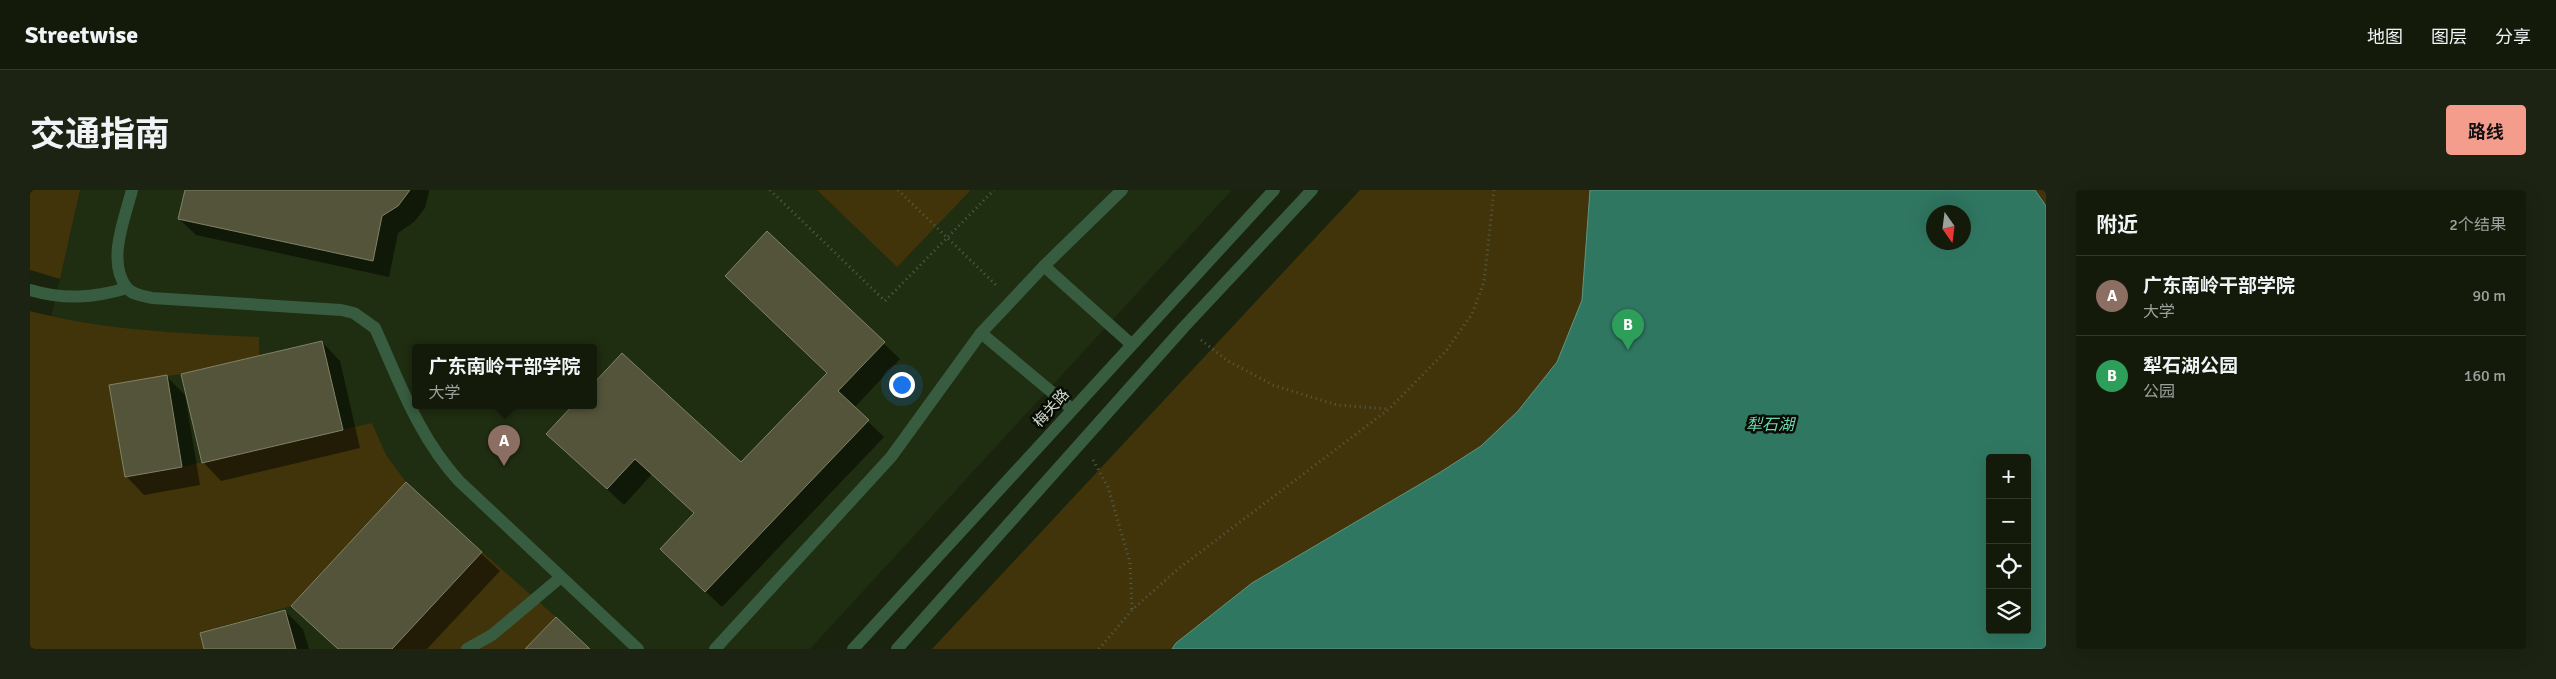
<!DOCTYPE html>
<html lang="zh">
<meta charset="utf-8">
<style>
body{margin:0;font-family:Signika,"Noto Sans SC",sans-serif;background:#1c2313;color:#f1f3f6}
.controls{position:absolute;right:15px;bottom:15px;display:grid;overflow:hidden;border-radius:5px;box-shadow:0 5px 20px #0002}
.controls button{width:45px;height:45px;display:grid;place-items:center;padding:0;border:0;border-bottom:1px solid #32382b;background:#131a0a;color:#f1f3f6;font:25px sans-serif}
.compass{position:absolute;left:1896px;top:15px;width:45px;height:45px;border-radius:50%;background:#131a0a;box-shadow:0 5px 20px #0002;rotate:166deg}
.you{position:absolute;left:871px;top:194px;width:18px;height:18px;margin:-12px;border:4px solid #fff;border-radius:50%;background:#1a73e8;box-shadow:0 0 0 8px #1a73e833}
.badge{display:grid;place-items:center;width:32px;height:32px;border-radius:50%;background:#f49d8d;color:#fff;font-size:16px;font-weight:700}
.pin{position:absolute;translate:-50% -41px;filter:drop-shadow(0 1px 2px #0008)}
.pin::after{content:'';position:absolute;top:26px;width:18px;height:15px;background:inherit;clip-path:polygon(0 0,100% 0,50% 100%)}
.popup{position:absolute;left:382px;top:154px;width:185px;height:65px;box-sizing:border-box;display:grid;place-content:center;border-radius:5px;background:#131a0a;filter:drop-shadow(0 1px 4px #0005);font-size:16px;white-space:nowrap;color:#9da19c}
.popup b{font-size:19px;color:#f1f3f6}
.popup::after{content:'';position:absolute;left:50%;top:100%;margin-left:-10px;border:10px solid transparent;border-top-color:#131a0a}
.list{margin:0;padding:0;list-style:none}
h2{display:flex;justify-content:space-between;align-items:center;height:65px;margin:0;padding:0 20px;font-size:21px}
h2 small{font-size:16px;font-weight:400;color:#9da19c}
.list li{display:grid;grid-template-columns:32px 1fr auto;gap:15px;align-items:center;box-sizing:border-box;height:80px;padding:0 20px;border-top:1px solid #32382b}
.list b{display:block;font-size:19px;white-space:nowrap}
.list p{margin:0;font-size:16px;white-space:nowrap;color:#9da19c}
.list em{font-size:16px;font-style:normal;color:#9da19c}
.icon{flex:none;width:28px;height:28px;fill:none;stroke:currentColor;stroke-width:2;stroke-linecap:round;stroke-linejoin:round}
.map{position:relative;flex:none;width:2016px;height:459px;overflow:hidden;border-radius:5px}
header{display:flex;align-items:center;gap:30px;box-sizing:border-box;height:70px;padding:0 25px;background:#131a0a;border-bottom:1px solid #32382b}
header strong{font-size:24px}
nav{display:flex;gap:28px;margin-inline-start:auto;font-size:18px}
.intro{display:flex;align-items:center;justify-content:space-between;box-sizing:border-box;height:120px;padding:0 30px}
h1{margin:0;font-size:35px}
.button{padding:12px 22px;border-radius:5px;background:#f49d8d;color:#111;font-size:18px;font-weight:700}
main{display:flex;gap:30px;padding:0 30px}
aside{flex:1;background:#131a0a;border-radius:5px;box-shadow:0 5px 20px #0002}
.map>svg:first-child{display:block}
.built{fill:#1f2d10;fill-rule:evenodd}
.green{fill:#41340a;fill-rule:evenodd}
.water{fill:#307762;stroke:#609481;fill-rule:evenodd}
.shadow{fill:#0007}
.building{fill:#535439;stroke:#818367}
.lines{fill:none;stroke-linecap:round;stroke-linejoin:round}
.path{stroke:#555e4b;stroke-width:3;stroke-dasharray:1 4;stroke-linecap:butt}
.minor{stroke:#375c40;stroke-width:12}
.labels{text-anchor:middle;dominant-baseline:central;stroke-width:5;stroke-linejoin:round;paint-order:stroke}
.street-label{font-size:15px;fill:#d0d8ca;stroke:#070b04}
.water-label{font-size:16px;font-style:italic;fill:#6ed6b5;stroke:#070b04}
</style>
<header>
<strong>Streetwise</strong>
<nav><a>地图</a><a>图层</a><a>分享</a></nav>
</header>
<div class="intro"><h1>交通指南</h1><a class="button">路线</a></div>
<main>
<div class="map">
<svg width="2016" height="459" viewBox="0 0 2016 459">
<rect width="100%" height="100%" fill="#19230d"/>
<path class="built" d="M50,0h1152l-422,459h-723l-55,-247zM385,157h178v58h-178z"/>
<g class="green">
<polygon points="0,0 50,0 30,89 0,80"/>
<polygon points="787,0 939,0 940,1 867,77"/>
<path d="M1330,0h686v459h-1114zM1904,22h30v30h-30zM1960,268h37v172h-37z"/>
<path d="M0,121c75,20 152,22 229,26v19l-78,18 -72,11 16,92 57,-10 190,-44 14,32 20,27 -115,124 -91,27 4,16h-174z"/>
<polygon points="452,362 526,427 495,459 362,459"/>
</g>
<path class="water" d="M1560,0h445l11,16v443h-874l4,-6 76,-60 187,-110 42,-27 37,-35 39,-49 25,-62zM1904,22h30v30h-30zM1960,268h37v172h-37z"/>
<g class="shadow">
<polygon points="156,0 399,0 399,2 395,18 384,32 368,43 359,87 166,45 149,29"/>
<polygon points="737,43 870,169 824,218 854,247 692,417 647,375 665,324 622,284 594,315 518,244 545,215 563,215 563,196 592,164 711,274 798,183"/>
<polygon points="292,152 310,171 330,258 191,291 173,272"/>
<polygon points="136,186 155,205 170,295 114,305 96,286"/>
<polygon points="376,294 470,381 397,459 308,459 263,416"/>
<polygon points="255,421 273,439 279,459 175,459 171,444"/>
</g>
<g class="building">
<polygon points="155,0 380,0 368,16 352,26 343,71 148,29"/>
<polygon points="737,41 855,152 808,201 839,230 675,402 630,359 664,323 605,269 577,299 516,244 543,215 563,215 563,194 592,163 711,272 797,183 695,86"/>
<polygon points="292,151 313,240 172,273 151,184"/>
<polygon points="137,185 152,277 95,287 79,195"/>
<polygon points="376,292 452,362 362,459 308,459 261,416"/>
<polygon points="255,420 266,459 174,459 170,443"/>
<polygon points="526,427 560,459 495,459"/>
</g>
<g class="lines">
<g class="path">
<polyline points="740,0 855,111 964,0"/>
<polyline points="868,0 967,96"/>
<polyline points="1171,150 1198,171 1243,195 1307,215 1358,219"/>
<polyline points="1063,270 1078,297 1100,372 1102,419"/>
<polyline points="1069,459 1102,420 1148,379 1359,219 1416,161 1442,124 1454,92 1464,0"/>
</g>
<g class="minor">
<path d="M102,0c-7,28 -26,72 -5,98 6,7 16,8 25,10l189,12 13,3 21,15c25,55 43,108 84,153l179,168"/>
<polyline points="1014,76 1101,154"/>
<path d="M0,100c34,10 64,8 97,-2"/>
<polyline points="951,143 1042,219"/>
<polyline points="437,459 462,445 531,387"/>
<polyline points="685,459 861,267 951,143 1014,76 1092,0"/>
<polyline points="823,459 1244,0"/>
<polyline points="867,459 1154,137 1282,0"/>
</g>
</g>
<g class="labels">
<g class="street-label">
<text transform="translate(1021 218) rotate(-48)">梅关路</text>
</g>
<g class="water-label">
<text x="1740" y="235">犁石湖</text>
</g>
</g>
</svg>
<div class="controls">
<button>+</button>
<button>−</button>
<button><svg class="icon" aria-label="locate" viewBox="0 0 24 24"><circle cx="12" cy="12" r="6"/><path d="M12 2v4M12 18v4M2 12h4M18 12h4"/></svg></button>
<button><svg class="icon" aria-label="layers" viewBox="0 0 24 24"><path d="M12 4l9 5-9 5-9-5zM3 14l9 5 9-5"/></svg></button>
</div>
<svg class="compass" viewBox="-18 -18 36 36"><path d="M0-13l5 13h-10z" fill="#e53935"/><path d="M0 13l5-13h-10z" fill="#9da19c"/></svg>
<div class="you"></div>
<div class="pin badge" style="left:474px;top:276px;background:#8d6e63">A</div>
<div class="popup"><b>广东南岭干部学院</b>大学</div>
<div class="pin badge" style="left:1598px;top:160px;background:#2e9e5b">B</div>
</div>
<aside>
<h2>附近<small>2个结果</small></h2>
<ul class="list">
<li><span class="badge" style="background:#8d6e63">A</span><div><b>广东南岭干部学院</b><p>大学</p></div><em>90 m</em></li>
<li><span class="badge" style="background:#2e9e5b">B</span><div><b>犁石湖公园</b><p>公园</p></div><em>160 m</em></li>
</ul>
</aside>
</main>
